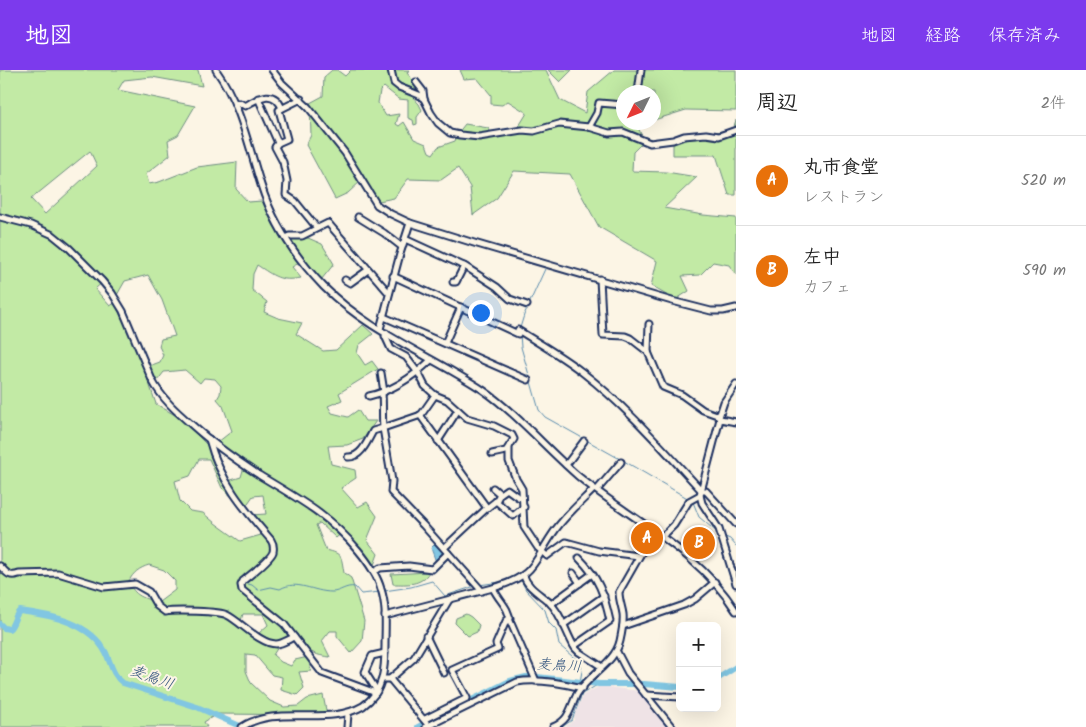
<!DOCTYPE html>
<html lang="ja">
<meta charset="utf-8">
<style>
body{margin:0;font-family:Kalam,"Klee One",sans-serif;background:#f2f2f2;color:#222}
.controls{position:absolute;right:15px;bottom:15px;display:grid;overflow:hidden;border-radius:8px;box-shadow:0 5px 20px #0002}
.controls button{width:45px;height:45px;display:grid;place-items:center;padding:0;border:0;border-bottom:1px solid #e0e0e0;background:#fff;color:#222;font:25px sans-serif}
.compass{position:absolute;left:616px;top:15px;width:45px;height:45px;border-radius:50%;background:#fff;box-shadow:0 5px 20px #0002;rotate:227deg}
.you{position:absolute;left:480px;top:242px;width:18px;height:18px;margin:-12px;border:4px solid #fff;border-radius:50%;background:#1a73e8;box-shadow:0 0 0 8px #1a73e833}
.badge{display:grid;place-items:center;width:32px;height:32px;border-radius:50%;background:#7c3aed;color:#fff;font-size:16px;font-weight:700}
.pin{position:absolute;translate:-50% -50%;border:2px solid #fff;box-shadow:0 1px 5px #0006}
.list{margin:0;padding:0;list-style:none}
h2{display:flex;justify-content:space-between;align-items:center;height:65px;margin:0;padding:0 20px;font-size:21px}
h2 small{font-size:16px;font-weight:400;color:#767676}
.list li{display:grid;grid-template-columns:32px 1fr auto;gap:15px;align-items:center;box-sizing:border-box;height:90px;padding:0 20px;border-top:1px solid #e0e0e0}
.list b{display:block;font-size:19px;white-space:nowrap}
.list p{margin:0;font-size:16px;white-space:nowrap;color:#767676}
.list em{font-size:16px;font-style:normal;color:#767676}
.map{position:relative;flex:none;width:736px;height:657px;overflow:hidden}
header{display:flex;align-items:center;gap:30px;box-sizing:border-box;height:70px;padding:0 25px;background:#7c3aed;color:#fff}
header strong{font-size:24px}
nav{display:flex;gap:28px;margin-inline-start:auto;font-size:18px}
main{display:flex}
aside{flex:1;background:#fff}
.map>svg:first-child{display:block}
.built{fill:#efe3e6}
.green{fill:#c2eaa5;stroke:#6e8c82;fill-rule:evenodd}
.water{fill:#81c6e2;stroke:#588aad}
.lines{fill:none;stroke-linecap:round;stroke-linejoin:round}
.stream{stroke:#588aad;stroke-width:1}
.river{stroke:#81c6e2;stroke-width:6}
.minor-casing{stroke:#1b2f5e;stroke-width:9}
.minor{stroke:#fcf5e5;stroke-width:5}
.labels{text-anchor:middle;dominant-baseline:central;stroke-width:4;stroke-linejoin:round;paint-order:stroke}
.water-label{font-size:15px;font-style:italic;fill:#34557f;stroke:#fcf5e5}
</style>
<header>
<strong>地図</strong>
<nav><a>地図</a><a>経路</a><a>保存済み</a></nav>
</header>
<main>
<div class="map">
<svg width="736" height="657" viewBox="0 0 736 657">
<rect width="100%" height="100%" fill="#fcf5e5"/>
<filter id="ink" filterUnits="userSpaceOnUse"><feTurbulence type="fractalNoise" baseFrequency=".02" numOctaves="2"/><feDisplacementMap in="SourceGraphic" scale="10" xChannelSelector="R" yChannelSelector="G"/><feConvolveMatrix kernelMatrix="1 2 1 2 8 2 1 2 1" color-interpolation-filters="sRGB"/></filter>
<g filter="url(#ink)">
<polygon class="built" points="600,616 639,621 668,657 565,657 574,650 575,644 583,625"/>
<g class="green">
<path d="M0,0h198l4,16 -50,-9 -28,3 -6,10 77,16 -17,29 -10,5 2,15 -24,19 3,10 10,-2 38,-15 40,-5 -1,27 12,13 14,-1 20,39 26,-2 14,6 12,20 -13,16 -17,-20 -12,7 9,11c-21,4 -27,-2 -44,-13l-4,9 -1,16 15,12 -3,10 14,6 24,5 -6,11 27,17 13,-1 27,-25 10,9 -14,11 -2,8 8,12 7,-4 6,8 -39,24 3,7 -14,6 4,7 16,4 10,-7 7,11h11l-13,18 -16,6 -19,1 3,18 24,6 1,8 -15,10 17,19 9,-5 10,14 -10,24 11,14 -4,11 -30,-34 -8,7 -16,-15 -4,2 10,25c17,4 15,6 18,23l7,5 13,43 -2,20 -11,12 -14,-17v-5h-7l-8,10 8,16c-20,-2 -24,-8 -36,-23 -17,9 -18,10 -35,-1l9,-8 -5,-11h-20l-4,13 31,19 8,1 -5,8 8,7 10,4 4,-6 13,-3 3,14 -12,1 5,16 -7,7 -16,-5 1,-13 -10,-2 -17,-20 -9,-1v17l5,12 19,18 14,6 14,-1 9,-7 16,-4 4,20 -110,-1 -13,8 3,5h-207zM90,81l7,15 -52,48 -14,-15zM148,205l14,25 13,36 -14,3 -2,7 4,9 -3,7 -11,4 8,15 7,-9 21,-2 15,13 4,-5 11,1 6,7 -1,8 -3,5 6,7 9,25 -14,11 27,21 -4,14 -13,4 9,18 9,7 7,-10 10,-1 3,19 -15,1 -2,3 12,17 -21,6 -25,-18 -12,-10 -13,-2 -10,-10 -5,-20 15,-5 9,-17h10l13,29 12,11 -27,-54 -27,-27 -24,-14 -9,-27 -22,-55 -3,-3 -7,-16 -5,3 -15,-17 10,-9 12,15 8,-14zM149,495l15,5 11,11v9l-16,12c-14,-3 -26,-6 -30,-21 4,-8 10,-13 20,-16z"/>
<polygon points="332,0 337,0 345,6 351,0 409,0 407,3 420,19 418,21 411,20 410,24 419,34 422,40 417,47 417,54 414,55 413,50 408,48 408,30 399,29 384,17 380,21 378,33 386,46 399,44 396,54 399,56 404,52 414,69 426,74 429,82 433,84 438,77 455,71 458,63 465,54 488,58 495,68 516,61 527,43 508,31 502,35 491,34 491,25 477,8 464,9 460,0 546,0 560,30 585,43 588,22 614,0 736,0 736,41 686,40 654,50 654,22 624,22 624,52 646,53 637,55 644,71 633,82 632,101 666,102 697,107 664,138 703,145 736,148 736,205 729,195 713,192 700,205 682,206 689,221 675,230 651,216 657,191 599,157 570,104 514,101 497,128 473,145 470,117 458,98 441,110 408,109 394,128 379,131 362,110 348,123 335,129 306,75 311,65 310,33 323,26 324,7"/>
<polygon points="548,0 572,0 560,12"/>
<polygon points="736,50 736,125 729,125 716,85 673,85 673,70 733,59"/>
<path d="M429,502c-8,14 -22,12 -36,12l-2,-10z"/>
<polygon points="466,544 471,547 479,555 477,562 468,566 455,553 456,548"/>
</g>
<polygon class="water" points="436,473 445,482 445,485 436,492 431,478"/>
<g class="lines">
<g class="stream">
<polyline points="520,258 524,245 545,199"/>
<polyline points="520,264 521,277 539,340 545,347 620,389"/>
<polyline points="624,391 689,429"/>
<polyline points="693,432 699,447 718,463"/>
<polyline points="723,466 730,469 736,476"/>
<polyline points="521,510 526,520 545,540 549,553 556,560 559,575 579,592 582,601 580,612"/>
<path d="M248,514l4,1 6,5 13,-3 9,2c17,-10 33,3 52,3 8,0 14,-7 23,-5l6,7 19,-2"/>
<polyline points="479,515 507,511"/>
<polyline points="384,521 411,517 432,511 445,526 475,516"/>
<polyline points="562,657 572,650 582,624 599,614"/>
</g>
<g class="river">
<path d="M0,554l4,4 5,1c6,-5 5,-14 11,-18 30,4 70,11 86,42 5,11 7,23 17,30l74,24 45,20"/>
<polyline points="717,609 736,597"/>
<polyline points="418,657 510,611 526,607 537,607 599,614 644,614 680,617"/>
</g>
<defs>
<g id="minor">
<path d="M216,0c25,35 32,75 45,115 12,38 35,73 63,102 45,45 106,68 159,103 33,23 64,59 95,86 54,45 119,73 158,135"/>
<polyline points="272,0 282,13 308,37 345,83 377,135 391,144 410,153 474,173 672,231 711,241 723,241 736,238"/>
<polyline points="391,0 394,13 399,17 419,25 424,29 431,43 438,53 450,63 460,65 479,67 522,60 534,61 559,54 589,57 609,63 623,62 650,73 673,70 684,66 706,64 719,66 736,60"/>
<polyline points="416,12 423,21 424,29"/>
<polyline points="638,22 641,0"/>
<polyline points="258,28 278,73"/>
<polyline points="301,29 279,40 287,69 278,73 275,77 283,92 287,111 286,125 295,131 317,158"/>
<path d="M235,33h5l5,3c14,-8 28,-18 37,2"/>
<polyline points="589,57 597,43 599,33 624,35"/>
<path d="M0,147l31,8 22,10 16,13 33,33 10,12 11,18 29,69c10,19 25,32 40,45 21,19 44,35 67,50 39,24 69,39 99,75 10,12 19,24 23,39 6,18 4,37 4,56 0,24 -1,46 -22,61 -36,21 -85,-2 -121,21"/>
<polyline points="358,147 384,163 402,177"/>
<polyline points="286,168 289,166 302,166 328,153 389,223"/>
<polyline points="405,169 466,197 497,217 510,229 527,235"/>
<polyline points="393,206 518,264"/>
<polyline points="600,209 603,265 625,266 630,268 648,282 663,317 682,325 703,340 717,345 720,349 736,352"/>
<polyline points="345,210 350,213 368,200"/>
<polyline points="453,212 456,212 464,196"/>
<polyline points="384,247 528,310"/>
<polyline points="380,259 400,184 410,153"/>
<path d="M518,260c22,14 44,26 64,42 44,34 82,78 120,119h4l30,33"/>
<polyline points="386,263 385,266 391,279 406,287 419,304 425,316 435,325 421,345 383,358 392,411 391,422 423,455 482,521"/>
<polyline points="445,273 461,237"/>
<polyline points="648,282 649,254"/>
<polyline points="381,303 384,322"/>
<polyline points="435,325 447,330 467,348 494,356 512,365 514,369 506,381 492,384"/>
<path d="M369,326c23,-5 45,-20 62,-36"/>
<polyline points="420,345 487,438 444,478"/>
<polyline points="719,347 724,332 736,314"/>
<path d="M209,369c11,42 34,69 62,101 2,3 3,7 2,12 -3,8 -22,22 -30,29l-2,4 1,5 42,34 38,49 54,20"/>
<polyline points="438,371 458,340"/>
<polyline points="509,377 509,391 516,409 522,419 524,457 538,478 547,486 566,472 599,481 639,486"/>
<path d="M348,387c13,1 20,-17 25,-26l10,-3c-1,-11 0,-23 -1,-35"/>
<polyline points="566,395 584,371"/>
<polyline points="493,418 500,424 507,419 518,427 522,428"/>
<polyline points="597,420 621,392"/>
<polyline points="700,425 702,433 719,459 736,514"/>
<polyline points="496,431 513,446 524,437"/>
<polyline points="487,438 496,431 500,424"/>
<path d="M0,496c6,6 9,12 19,8l39,-1 46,14 31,-3 14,8 8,14 8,6c10,-2 54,-1 62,3 14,7 33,29 49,29 6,0 13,-5 18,-7"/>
<polyline points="374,502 380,498 409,496 432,499 448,483"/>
<polyline points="573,503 580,513"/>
<path d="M524,506c3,11 16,18 25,26 12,11 17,31 26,46l4,4 23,15"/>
<path d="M493,518c6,13 16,19 17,33l26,60"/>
<polyline points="551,534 592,504"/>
<path d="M385,546l108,-28c45,-13 39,-26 63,-59 11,-15 25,-27 38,-40"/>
<polyline points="563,555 604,526"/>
<polyline points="623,556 684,535 695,529 715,512"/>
<polyline points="426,566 444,603"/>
<path d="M574,576l36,-25c-6,-27 -11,-43 -31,-63"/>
<polyline points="617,582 628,603 672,657"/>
<polyline points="383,609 390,609 414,588 449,530"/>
<polyline points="390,609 429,656"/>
<polyline points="377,621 365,602 372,586 385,583"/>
<polyline points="646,625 680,627"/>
<polyline points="425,649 467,628 452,600 498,579 496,574 506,551 510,548"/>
<polyline points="347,657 348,644"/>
<path d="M426,657l91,-45c20,-4 45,1 66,6"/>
<path d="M553,657c17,-7 17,-19 24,-33 11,-19 38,-31 43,-53 2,-9 4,-18 3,-27 -1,-7 -4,-14 -4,-22l24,-42 24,-18 7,-7 15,-24 11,-6 20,-76"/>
</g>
</defs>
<use href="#minor" class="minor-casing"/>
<use href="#minor" class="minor"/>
</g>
</g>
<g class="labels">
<g class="water-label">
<text transform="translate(559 596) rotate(4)">麦鳥川</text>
<text transform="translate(152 608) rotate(20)">麦鳥川</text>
</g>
</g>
</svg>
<div class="controls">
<button>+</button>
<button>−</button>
</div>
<svg class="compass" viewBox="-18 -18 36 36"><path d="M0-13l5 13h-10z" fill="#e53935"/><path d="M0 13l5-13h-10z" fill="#767676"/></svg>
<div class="you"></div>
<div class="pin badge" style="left:647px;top:468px;background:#e8710a">A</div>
<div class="pin badge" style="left:699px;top:473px;background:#e8710a">B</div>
</div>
<aside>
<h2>周辺<small>2件</small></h2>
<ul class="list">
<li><span class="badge" style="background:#e8710a">A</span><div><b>丸市食堂</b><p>レストラン</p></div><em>520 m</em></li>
<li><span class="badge" style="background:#e8710a">B</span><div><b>左中</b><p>カフェ</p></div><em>590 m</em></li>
</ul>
</aside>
</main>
